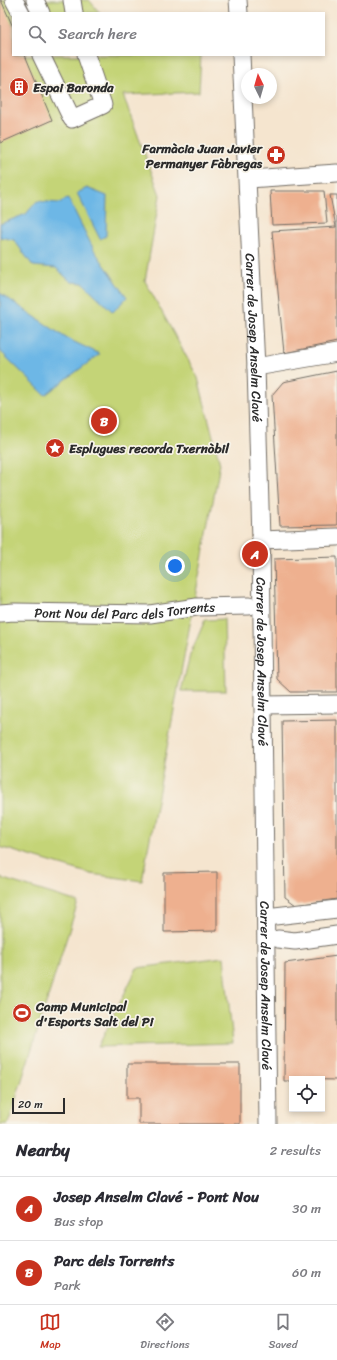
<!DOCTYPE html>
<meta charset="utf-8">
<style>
body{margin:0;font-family:Sriracha,sans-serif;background:#f7f7f7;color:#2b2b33}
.controls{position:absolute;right:12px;bottom:12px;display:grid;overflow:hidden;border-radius:0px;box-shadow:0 2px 6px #0003}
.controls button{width:36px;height:36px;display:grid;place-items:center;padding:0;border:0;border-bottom:1px solid #e1e1e2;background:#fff;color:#2b2b33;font:20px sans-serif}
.compass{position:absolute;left:241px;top:68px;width:36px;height:36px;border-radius:50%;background:#fff;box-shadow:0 2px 6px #0003;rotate:355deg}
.scale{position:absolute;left:12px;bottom:10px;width:53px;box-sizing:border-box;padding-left:4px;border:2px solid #2b2b2b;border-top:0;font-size:11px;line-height:14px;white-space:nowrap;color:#2b2b2b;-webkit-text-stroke:3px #f7f3e8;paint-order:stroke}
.you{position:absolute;left:175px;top:566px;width:14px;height:14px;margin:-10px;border:3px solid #fff;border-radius:50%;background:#1a73e8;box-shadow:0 0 0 6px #1a73e833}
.badge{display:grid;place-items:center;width:26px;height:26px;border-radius:50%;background:#c8321e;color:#fff;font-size:13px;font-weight:700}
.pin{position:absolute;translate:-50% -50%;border:2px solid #fff;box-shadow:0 1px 4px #0006}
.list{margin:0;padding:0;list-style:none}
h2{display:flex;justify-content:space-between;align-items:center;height:52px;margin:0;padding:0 16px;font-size:17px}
h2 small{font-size:13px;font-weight:400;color:#7c7c81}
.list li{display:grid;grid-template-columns:26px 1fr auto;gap:12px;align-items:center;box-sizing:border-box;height:64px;padding:0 16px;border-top:1px solid #e1e1e2}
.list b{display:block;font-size:15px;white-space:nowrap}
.list p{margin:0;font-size:13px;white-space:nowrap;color:#7c7c81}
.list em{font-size:13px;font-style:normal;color:#7c7c81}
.icon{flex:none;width:22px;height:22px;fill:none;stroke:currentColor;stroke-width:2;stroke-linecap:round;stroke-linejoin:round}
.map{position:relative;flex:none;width:337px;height:1124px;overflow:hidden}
.search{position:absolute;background:#fff;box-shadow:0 2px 6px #0003;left:12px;right:12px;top:12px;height:44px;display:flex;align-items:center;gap:10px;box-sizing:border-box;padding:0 14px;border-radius:0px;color:#7c7c81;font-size:15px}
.sheet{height:180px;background:#fff}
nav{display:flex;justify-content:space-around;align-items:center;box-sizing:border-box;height:56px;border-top:1px solid #e1e1e2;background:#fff;font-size:11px;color:#7c7c81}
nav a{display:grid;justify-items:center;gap:2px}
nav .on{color:#c8321e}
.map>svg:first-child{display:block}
.green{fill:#c4d477;stroke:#788051}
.water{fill:#6db7e6;stroke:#4c7188}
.building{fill:#eeb08f}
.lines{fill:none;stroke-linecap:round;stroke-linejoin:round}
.minor-casing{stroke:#726c64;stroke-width:19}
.minor{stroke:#fff;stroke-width:17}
.labels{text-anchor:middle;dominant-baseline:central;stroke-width:3.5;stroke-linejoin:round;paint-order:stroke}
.poi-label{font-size:13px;font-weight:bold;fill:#2b2b2b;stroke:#f7f3e8;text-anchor:start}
.street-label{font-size:13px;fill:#2b2b2b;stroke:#f7f3e8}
</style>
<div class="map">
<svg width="337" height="1124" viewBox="0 0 337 1124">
<rect width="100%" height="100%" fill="#f7f3e8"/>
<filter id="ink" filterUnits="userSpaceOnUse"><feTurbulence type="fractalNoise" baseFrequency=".025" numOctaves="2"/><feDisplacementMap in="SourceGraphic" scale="8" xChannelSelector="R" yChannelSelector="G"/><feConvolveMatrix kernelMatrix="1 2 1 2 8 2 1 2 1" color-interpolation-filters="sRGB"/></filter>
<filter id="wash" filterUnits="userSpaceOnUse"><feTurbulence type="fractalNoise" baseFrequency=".012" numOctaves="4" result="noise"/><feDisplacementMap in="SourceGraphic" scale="16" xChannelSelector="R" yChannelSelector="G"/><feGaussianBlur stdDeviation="0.9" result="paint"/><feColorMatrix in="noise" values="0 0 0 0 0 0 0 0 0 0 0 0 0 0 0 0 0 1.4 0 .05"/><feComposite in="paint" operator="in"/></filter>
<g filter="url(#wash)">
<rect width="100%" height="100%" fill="#f5e5cf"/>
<g class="green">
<polygon points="0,0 89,0 100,13 13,13 13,55 201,55 199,92 123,95 160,195 145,281 198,378 220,464 142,881 91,874 0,847"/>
<polygon points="224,619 226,691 181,691 190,655 205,620"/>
<polygon points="0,878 78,902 8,1124 0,1124"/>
<polygon points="224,957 233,1043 98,1047 137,968"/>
</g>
<g class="water">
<polygon points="87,188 107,196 106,236 100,239 77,193"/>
<polygon points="68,198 94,250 127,297 113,312 83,283 71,282 56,268 33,266 14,240 0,237 0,224 26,214 37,201 59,203"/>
<polygon points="0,293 66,338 100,354 45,395 0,351"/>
</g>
<g id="blocks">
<g class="building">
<polygon points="0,0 1,0 13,27 13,55 25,55 52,120 0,143"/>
<polygon points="270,191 324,191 327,223 272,225"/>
<polygon points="330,195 337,195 337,342 284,353 272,231 336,227"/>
<polygon points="337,371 337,525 280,526 272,395 283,382"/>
<polygon points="337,557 337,692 291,692 277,679 274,559"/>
<polygon points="337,720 337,899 296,905 285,897 282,721"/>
<polygon points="217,872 217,931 164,932 164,873"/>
<polygon points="337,956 337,1080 292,1079 292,1081 284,1081 285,963"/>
<polygon points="127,1064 240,1064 240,1124 139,1124 139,1098 127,1098"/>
</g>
</g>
</g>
<g filter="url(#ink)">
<use href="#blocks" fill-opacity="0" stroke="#726c64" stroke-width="1"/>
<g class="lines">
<defs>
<g id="minor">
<polyline points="14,0 21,13"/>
<polyline points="35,0 41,13"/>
<polyline points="72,0 74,13"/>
<polyline points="238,0 239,13"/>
<polyline points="41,55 72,119 103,105 86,55"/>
<path id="s1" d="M241,55l15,312 5,173 7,584"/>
<polyline points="248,179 337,173"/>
<polyline points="256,367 337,353"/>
<polyline points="261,540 337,537"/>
<path id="s2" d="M0,613l14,-1 136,2 47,-7 52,-1"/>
<polyline points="263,705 337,704"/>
<polyline points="266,917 337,909"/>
<polyline points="278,939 295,941 337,935"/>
</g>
</defs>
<use href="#minor" class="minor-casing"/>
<use href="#minor" class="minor"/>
</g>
</g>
<defs>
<symbol id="building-disc" viewBox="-11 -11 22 22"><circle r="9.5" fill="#c8321e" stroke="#f7f3e8"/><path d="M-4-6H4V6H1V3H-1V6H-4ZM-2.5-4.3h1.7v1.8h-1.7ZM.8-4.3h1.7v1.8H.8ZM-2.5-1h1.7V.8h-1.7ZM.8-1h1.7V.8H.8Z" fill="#fff"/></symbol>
<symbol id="pharmacy-disc" viewBox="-11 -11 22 22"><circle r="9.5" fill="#c8321e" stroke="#f7f3e8"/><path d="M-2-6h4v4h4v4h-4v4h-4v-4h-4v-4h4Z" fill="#fff"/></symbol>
<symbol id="sight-disc" viewBox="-11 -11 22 22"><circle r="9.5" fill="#c8321e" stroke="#f7f3e8"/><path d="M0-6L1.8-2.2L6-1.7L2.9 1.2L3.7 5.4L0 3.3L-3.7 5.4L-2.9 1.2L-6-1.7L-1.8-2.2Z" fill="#fff"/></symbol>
<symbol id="stadium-disc" viewBox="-11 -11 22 22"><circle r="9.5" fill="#c8321e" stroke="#f7f3e8"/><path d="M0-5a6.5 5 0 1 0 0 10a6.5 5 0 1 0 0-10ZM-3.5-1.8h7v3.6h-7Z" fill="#fff"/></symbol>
</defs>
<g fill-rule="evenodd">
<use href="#building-disc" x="8" y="76" width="22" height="22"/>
<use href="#pharmacy-disc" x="265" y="144" width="22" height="22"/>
<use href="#sight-disc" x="44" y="437" width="22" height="22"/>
<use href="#stadium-disc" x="11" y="1002" width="22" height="22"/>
</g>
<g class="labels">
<g class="poi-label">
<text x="33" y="87">Espai Baronda</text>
<text x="262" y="148" text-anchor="end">Farmàcia Juan Javier<tspan x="262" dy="15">Permanyer Fàbregas</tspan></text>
<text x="69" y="448">Esplugues recorda Txernòbil</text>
<text x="36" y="1006">Camp Municipal<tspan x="36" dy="15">d'Esports Salt del Pi</tspan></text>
</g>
<g class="street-label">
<text stroke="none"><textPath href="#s1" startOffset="283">Carrer de Josep Anselm Clavé</textPath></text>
<text stroke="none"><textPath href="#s2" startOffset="125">Pont Nou del Parc dels Torrents</textPath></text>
<text stroke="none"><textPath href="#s1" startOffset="607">Carrer de Josep Anselm Clavé</textPath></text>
<text stroke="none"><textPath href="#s1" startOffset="931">Carrer de Josep Anselm Clavé</textPath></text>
</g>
</g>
</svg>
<div class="controls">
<button><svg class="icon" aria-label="locate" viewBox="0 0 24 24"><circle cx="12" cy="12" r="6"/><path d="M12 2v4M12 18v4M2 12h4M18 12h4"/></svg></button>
</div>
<svg class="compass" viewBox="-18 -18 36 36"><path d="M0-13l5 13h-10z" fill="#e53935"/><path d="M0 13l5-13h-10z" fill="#7c7c81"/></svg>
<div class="scale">20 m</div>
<div class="you"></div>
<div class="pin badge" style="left:255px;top:554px">A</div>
<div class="pin badge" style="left:104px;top:421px">B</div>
<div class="search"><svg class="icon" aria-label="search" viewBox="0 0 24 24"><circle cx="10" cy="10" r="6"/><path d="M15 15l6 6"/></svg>Search here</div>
</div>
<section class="sheet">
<h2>Nearby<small>2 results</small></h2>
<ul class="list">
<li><span class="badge">A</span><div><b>Josep Anselm Clavé - Pont Nou</b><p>Bus stop</p></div><em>30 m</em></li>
<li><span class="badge">B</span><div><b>Parc dels Torrents</b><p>Park</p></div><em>60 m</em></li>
</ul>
</section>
<nav>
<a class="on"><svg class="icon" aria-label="map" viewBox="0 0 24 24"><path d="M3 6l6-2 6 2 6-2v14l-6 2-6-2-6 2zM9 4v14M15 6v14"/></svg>Map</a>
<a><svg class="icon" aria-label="directions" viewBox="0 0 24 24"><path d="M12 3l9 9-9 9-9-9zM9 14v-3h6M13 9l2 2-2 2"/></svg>Directions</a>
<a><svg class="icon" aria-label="saved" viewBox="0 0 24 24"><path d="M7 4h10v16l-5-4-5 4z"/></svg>Saved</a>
</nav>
